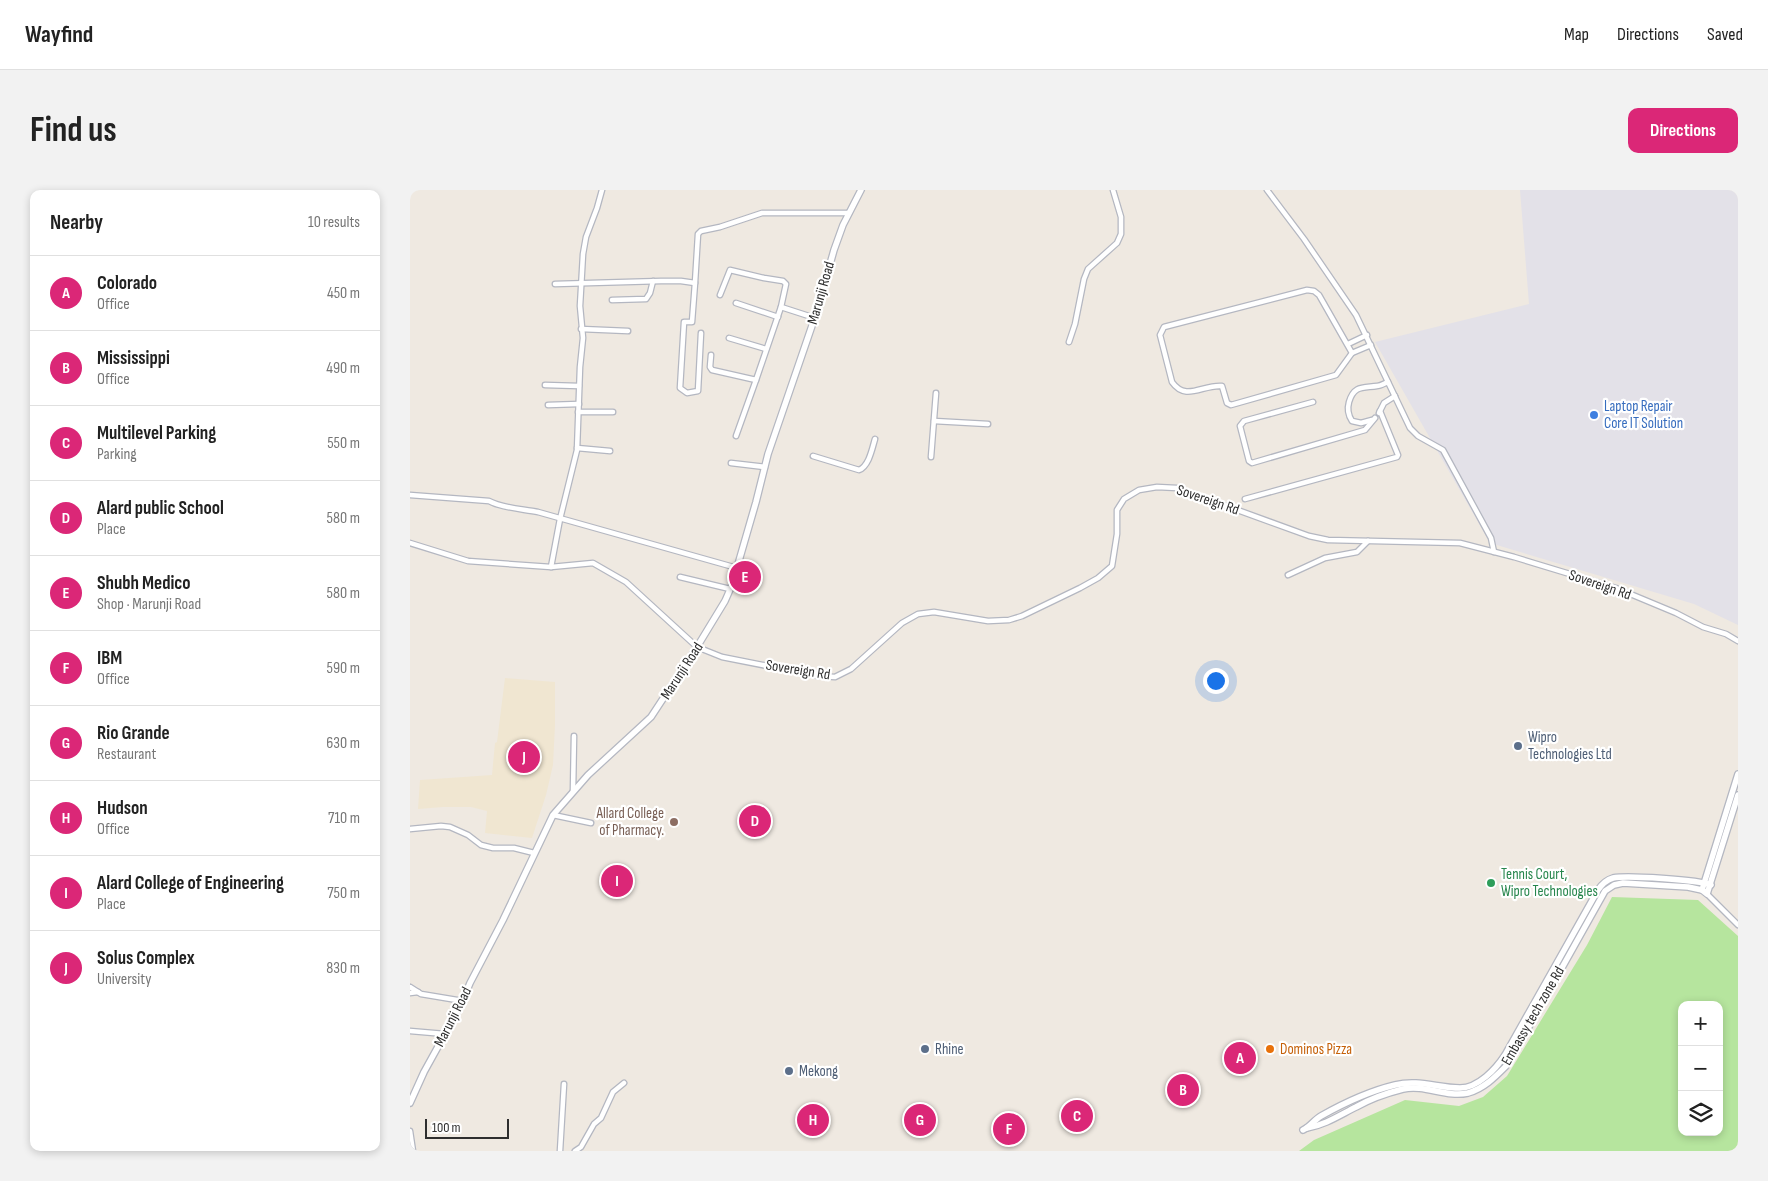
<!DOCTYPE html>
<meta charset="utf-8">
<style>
body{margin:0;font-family:"Sofia Sans Condensed",sans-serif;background:#f2f2f2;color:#222}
.controls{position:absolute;right:15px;bottom:15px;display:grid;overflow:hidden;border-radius:10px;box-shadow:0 2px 8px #0003}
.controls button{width:45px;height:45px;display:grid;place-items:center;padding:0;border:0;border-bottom:1px solid #e0e0e0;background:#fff;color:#222;font:25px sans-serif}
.scale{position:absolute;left:15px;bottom:12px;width:84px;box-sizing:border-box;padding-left:5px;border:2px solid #2e2e2e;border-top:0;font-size:14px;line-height:18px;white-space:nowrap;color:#2e2e2e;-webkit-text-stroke:4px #fff;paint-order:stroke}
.you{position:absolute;left:805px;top:490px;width:18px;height:18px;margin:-12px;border:4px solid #fff;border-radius:50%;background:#1a73e8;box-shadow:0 0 0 8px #1a73e833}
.badge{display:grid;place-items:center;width:32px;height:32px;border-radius:50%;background:#db2777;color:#fff;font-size:16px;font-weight:700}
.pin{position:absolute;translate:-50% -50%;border:2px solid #fff;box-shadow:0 1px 5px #0006}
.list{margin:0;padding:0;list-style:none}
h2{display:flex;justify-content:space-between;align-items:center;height:65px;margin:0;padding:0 20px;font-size:21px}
h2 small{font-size:16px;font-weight:400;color:#767676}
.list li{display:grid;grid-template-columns:32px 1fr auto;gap:15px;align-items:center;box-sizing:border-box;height:75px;padding:0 20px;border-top:1px solid #e0e0e0}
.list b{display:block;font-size:19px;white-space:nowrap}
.list p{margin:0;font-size:16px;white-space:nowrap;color:#767676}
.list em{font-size:16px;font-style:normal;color:#767676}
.icon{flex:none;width:28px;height:28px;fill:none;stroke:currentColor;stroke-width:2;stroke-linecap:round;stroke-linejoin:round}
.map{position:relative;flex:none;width:1328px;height:961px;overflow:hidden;border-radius:10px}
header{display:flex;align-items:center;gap:30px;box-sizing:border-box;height:70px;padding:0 25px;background:#fff;border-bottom:1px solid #e0e0e0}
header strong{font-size:24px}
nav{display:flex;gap:28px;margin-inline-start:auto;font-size:18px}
.intro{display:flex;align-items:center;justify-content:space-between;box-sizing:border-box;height:120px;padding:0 30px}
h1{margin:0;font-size:35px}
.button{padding:12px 22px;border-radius:10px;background:#db2777;color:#fff;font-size:18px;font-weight:700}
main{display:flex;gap:30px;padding:0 30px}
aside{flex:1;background:#fff;border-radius:10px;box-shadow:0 2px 8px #0003}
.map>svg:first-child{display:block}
.industrial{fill:#e3e1e8}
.education{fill:#f0e6d1}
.green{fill:#b6e59e;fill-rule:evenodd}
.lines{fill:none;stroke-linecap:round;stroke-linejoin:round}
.minor-casing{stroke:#b4b7c1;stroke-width:7}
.tertiary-casing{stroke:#b4b7c1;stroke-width:8}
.minor{stroke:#fff;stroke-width:4.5}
.tertiary{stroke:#fff;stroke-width:5.5}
.shop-dot{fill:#3f7fe0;stroke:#fff;stroke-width:2}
.service-dot{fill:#5c6f8a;stroke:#fff;stroke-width:2}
.education-dot{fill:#8d6e63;stroke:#fff;stroke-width:2}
.leisure-dot{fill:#2e9e5b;stroke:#fff;stroke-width:2}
.food-dot{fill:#e8710a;stroke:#fff;stroke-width:2}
.labels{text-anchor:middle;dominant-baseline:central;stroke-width:4.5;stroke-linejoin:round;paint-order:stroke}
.street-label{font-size:15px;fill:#2e2e2e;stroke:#fff}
.shop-label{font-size:15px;fill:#366cbe;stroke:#fff;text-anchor:start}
.service-label{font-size:15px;fill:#4e5e75;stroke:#fff;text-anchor:start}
.education-label{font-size:15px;fill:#785e54;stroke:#fff;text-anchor:end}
.leisure-label{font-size:15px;fill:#27864d;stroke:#fff;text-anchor:start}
.food-label{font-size:15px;fill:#c56008;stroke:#fff;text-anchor:start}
</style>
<header>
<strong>Wayfind</strong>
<nav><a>Map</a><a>Directions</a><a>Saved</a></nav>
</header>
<div class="intro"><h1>Find us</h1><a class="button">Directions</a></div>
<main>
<aside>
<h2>Nearby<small>10 results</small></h2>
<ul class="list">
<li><span class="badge">A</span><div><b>Colorado</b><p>Office</p></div><em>450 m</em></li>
<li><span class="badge">B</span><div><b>Mississippi</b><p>Office</p></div><em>490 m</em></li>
<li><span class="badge">C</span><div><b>Multilevel Parking</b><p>Parking</p></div><em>550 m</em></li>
<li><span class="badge">D</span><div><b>Alard public School</b><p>Place</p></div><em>580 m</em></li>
<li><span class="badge">E</span><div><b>Shubh Medico</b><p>Shop · Marunji Road</p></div><em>580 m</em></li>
<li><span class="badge">F</span><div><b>IBM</b><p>Office</p></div><em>590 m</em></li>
<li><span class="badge">G</span><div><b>Rio Grande</b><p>Restaurant</p></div><em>630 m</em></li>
<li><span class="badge">H</span><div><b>Hudson</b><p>Office</p></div><em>710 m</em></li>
<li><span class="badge">I</span><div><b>Alard College of Engineering</b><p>Place</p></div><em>750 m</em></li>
<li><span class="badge">J</span><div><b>Solus Complex</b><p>University</p></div><em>830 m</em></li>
</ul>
</aside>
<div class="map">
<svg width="1328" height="961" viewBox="0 0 1328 961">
<rect width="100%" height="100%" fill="#efe9e1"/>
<polygon class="industrial" points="1110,0 1328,0 1328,435 1284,414 1080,353 965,152 1119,114"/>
<polygon class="education" points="95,488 145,492 145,535 143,575 136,605 122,648 75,643 77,621 61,617 33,617 8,619 10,590 82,585 85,553 87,552"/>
<path class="green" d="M1202,707l86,3 40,36v215h-439l15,-11 91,-40 54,6 24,-9 24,-21 80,-131zM1272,815h37v127h-37z"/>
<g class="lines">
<defs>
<g id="minor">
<polyline points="857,0 894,49 946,125 1000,238 1008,246 1033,260 1081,348 1084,362"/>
<polyline points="285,93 282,132 274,132 270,198 277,203 288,201 291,143"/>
<polyline points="145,94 251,91 271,91 285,93 288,44 291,41 310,37 352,23 439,23"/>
<path d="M897,100l7,1 5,4 33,58 -16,22 -105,30 -4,-2 -5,-17c-19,-2 -36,16 -50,-4l-12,-47 4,-8z"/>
<polyline points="310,105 320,80 354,88 373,91 376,94 371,117 405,128"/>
<polyline points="202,110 236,109 240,103 243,91"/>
<polyline points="326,113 368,127"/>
<polyline points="171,139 218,141"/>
<polyline points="319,148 356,159"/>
<polyline points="659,152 665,134 674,89 678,79 707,53 711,44 711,27 703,0"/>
<polyline points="938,154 957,145"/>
<polyline points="942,163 961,155"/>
<polyline points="301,165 300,177 302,180 346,190 371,117"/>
<polyline points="135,195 169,196"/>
<polyline points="903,212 834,231 830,236 839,271 842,273 955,240 965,228"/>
<polyline points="138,215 169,214"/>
<polyline points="168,222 203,222"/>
<polyline points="969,223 974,213 985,206"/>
<path d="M962,230l-11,3 -9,-2c-4,-6 -5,-12 -3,-19 5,-17 14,-14 28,-16 4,0 8,-3 11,-4"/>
<polyline points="524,231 578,234"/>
<polyline points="326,246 346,190"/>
<polyline points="167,258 200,261"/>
<path d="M403,266l46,14c10,-4 13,-21 16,-31"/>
<polyline points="521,267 526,203"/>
<polyline points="321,273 355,277"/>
<path d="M0,305l79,6c12,7 34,8 49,11l199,56"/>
<polyline points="835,309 987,267 988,265 970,221"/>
<polyline points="0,353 58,371 141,377 183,373 216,392 287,457 312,467 408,486 425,487 441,479 492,433 508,424 524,422 578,431 599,430 612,426 670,398 688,388 702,376 707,344 707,320 714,309 729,300 747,297 767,298 899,346 918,350 1050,353 1104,367 1206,398 1266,423 1293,437 1316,444 1328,451"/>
<polyline points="141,377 150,329 167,260 170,177 173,148 170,116 173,64 176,47 187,18 192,0"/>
<polyline points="878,385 915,368 947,362 958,351"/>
<polyline points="270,387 320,399"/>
<polyline points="163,601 164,546"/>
<polyline points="143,625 181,633"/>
<polyline points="0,639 31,636 40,637 58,645 71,655 83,658 104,658 124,663"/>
<polyline points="1297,704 1328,735"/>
<polyline points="0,797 11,804 53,811"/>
<polyline points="0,803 8,802"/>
<polyline points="0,841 35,844"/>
<polyline points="0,941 3,961"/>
<polyline points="150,961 154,894"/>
<polyline points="165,961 171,957 184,934 191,928 203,902 214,893"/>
</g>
<g id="tertiary">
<polyline points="1328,584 1292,700 1297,704 1328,605"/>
<polyline points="0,913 14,882 50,817 60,793 93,730 143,625 178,585 241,527 287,457 315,411 322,395 346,312 358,264 406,124 424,60 433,35 451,0"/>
<path d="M897,938c18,-3 33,-13 49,-21 14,-8 31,-14 47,-18 22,-5 43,9 65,4 17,-5 28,-17 40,-29l97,-173 9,-6 9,-2 65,4 14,3"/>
<path d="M893,940c7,-3 11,-10 18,-14 23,-13 49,-25 74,-31 23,-6 43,3 65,3 18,0 36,-19 45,-33l93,-165c4,-6 8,-10 15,-12 14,-3 86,2 98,7"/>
</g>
</defs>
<use href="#minor" class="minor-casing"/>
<use href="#tertiary" class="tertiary-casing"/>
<use href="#minor" class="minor"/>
<use href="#tertiary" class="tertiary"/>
</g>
<circle class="shop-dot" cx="1184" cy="225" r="5"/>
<g class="service-dot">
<circle cx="1108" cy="556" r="5"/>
<circle cx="515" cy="859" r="5"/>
<circle cx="379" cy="881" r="5"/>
</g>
<circle class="education-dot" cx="264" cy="632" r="5"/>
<circle class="leisure-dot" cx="1081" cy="693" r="5"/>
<circle class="food-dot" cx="860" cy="859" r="5"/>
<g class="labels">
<g class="street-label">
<text transform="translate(411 103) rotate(-74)">Marunji Road</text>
<text transform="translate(798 310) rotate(19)">Sovereign Rd</text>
<text transform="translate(1190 395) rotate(19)">Sovereign Rd</text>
<text transform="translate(388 480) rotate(9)">Sovereign Rd</text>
<text transform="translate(272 481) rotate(-57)">Marunji Road</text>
<text transform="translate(1123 826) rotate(-60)">Embassy tech zone Rd</text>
<text transform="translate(43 827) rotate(-63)">Marunji Road</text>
</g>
<g class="shop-label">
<text x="1194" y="216">Laptop Repair<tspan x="1194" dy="17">Core IT Solution</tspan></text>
</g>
<g class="service-label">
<text x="1118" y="547">Wipro<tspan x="1118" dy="17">Technologies Ltd</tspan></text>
<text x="525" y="859">Rhine</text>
<text x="389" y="881">Mekong</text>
</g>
<g class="education-label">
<text x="254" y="623">Allard College<tspan x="254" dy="17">of Pharmacy.</tspan></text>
</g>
<g class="leisure-label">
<text x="1091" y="684">Tennis Court,<tspan x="1091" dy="17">Wipro Technologies</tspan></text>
</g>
<g class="food-label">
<text x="870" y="859">Dominos Pizza</text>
</g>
</g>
</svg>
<div class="controls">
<button>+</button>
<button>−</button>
<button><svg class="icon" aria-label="layers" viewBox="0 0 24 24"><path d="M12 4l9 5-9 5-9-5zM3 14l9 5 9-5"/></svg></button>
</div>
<div class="scale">100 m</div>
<div class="you"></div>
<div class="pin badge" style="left:830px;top:868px">A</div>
<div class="pin badge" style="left:773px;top:900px">B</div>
<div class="pin badge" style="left:667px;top:926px">C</div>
<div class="pin badge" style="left:345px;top:631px">D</div>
<div class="pin badge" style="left:335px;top:387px">E</div>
<div class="pin badge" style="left:599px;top:939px">F</div>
<div class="pin badge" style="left:510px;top:930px">G</div>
<div class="pin badge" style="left:403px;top:930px">H</div>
<div class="pin badge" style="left:207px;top:691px">I</div>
<div class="pin badge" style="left:114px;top:567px">J</div>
</div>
</main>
